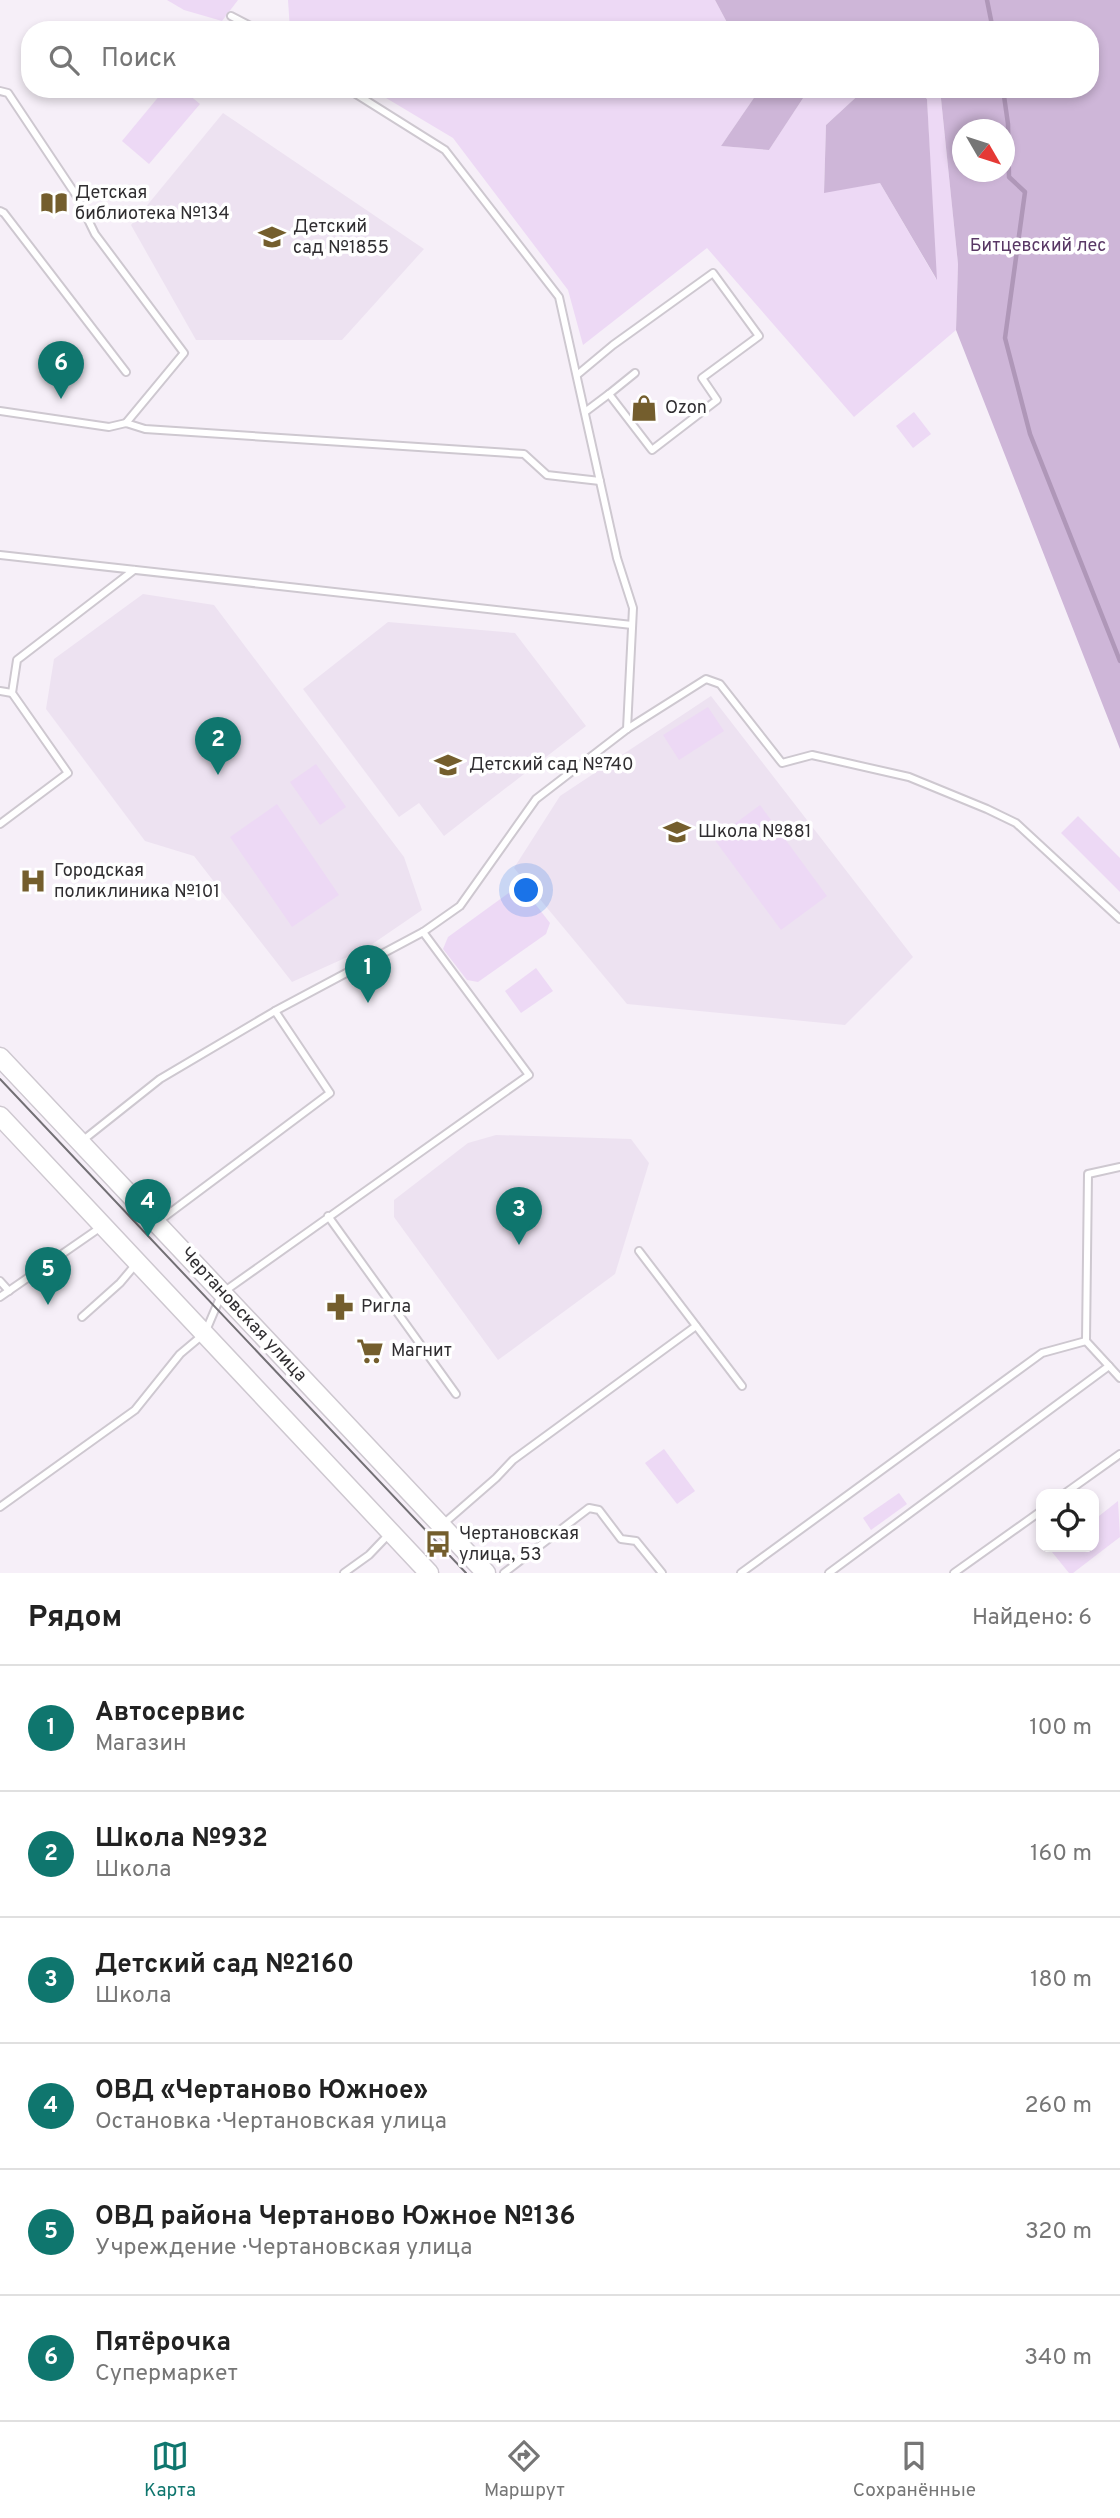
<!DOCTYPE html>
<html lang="ru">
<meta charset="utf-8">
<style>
body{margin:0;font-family:Overpass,sans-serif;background:#f2f2f2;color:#222}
.controls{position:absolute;right:21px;bottom:21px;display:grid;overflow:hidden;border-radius:14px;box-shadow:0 4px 10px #0003}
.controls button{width:63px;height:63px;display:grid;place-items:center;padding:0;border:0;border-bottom:2px solid #e0e0e0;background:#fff;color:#222;font:35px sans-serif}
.compass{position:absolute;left:952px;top:119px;width:63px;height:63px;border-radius:50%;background:#fff;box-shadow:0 4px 10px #0003;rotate:129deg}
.you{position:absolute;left:527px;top:891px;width:24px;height:24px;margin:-18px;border:5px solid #fff;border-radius:50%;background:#1a73e8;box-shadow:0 0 0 10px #1a73e833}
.badge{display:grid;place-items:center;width:46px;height:46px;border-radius:50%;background:#0f766e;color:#fff;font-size:23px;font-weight:700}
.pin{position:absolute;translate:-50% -58px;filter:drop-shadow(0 2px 4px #0008)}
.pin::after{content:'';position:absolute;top:37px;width:24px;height:21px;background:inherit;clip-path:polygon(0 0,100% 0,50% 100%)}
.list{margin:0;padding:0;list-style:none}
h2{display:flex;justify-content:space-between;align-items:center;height:91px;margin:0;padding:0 28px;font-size:30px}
h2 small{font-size:23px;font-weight:400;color:#767676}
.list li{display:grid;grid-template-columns:46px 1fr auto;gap:21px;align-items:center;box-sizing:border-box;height:126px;padding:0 28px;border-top:2px solid #e0e0e0}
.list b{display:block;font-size:26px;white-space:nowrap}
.list p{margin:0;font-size:23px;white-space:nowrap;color:#767676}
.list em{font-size:23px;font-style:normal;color:#767676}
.icon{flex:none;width:38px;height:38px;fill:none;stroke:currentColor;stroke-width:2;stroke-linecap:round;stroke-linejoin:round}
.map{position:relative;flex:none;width:1120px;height:1573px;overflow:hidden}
.search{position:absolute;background:#fff;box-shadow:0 4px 10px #0003;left:21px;right:21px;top:21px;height:77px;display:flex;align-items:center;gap:18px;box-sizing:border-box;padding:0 24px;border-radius:28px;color:#767676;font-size:26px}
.sheet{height:847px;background:#fff}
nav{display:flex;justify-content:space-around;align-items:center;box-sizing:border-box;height:98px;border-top:2px solid #e0e0e0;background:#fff;font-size:19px;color:#767676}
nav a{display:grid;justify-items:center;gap:4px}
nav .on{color:#0f766e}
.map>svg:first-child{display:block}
.built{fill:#ede2f1}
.green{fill:#edd9f5}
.forest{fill:#ceb6d8;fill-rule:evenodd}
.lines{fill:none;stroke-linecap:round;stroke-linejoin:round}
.stream{stroke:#af97b8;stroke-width:4.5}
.lane-casing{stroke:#cec8d0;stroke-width:10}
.secondary-casing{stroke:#cec8d0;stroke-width:21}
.lane{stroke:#fff;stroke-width:6}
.secondary{stroke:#fff;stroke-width:18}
.tram{stroke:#737075;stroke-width:2}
.labels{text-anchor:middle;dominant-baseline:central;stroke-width:7;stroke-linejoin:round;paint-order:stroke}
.poi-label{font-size:18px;fill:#302e31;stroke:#fff;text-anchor:start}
.park-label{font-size:18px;fill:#593865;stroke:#fff}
.street-label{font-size:18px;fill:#302e31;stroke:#fff}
</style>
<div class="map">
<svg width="1120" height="1573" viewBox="0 0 1120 1573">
<rect width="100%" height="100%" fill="#f6eff8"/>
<g class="built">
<polygon points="223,113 424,249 342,340 196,340 131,225"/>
<polygon points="143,594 214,605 404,857 422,910 365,949 292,982 194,856 145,841 46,709 54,659"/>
<polygon points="388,622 515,633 586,726 444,836 419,803 399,817 303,689"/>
<polygon points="711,696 913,957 845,1025 627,1004 514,868 560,796"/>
<polygon points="496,1135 631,1139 649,1163 615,1274 498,1360 394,1217 394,1200 468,1143"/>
</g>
<g class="green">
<polygon points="167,0 238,0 222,21 184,10"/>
<polygon points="288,0 715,0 731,30 290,30"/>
<polygon points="165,89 182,89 200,104 149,164 122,141"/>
<polygon points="371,89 760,89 721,146 769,150 809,89 865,89 826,125 824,192 880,183 936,279 927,99 915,89 940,89 958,264 956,330 854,417 707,248 583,345 568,290 453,138"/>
<polygon points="914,412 931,434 913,448 896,426"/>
<polygon points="708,707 724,731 679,760 663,735"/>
<polygon points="316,764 346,807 320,825 290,782"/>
<polygon points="277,804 339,895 292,927 230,837"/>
<polygon points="760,805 827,896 781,930 714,839"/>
<polygon points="1078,816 1120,858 1120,892 1061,833"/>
<polygon points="514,889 526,892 550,923 546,934 478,982 467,980 443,949 448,937"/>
<polygon points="536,968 553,991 521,1013 505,991"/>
<polygon points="664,1449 695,1491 677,1504 645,1463"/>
<polygon points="899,1493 907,1504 871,1530 863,1518"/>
<polygon points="1118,1501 1120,1537 1073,1573 1069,1573 1052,1552 1058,1547 1094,1547 1094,1520"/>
</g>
<g class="forest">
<path d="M715,0h405v749l-164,-419 2,-66 -18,-175h150v-59h-359zM962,130h42v42h-42z"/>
<polygon points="760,89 809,89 769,150 721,146"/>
<polygon points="865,89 915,89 927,99 937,280 880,183 824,193 826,125"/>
</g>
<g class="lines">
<g class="stream">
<polyline points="987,0 993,30"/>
<polyline points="1003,89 1008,124 1009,177 1025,192 1005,338 1030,434 1120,661"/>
</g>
<defs>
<g id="lane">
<polyline points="231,16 258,30"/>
<polyline points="348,89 445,150 559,297 617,558 633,608 627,729"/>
<polyline points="0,91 8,93 76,195 95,234 184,353 126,423"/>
<polyline points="0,211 4,213 126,372"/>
<polyline points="577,375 613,345 713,273 759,336 702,378 717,400 652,450 609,394 635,373"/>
<polyline points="0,411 109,427 126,423 145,429 524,454 547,475 600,481"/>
<polyline points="585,412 609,394"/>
<polyline points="0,555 632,625"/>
<polyline points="0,691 12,693"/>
<polyline points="0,824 68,773 12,693 17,660 134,570"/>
<polyline points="82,1141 160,1079 275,1011 423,932 460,906 536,799 627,729 706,679 720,684 782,763 812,755 909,777 987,809 1016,823 1120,919"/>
<polyline points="1120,1167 1088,1174 1086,1341 1120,1378"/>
<polyline points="328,1216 456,1394"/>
<polyline points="159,1221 330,1093 275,1011"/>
<polyline points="639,1251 742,1386"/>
<polyline points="0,1281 9,1291"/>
<polyline points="0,1297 101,1227"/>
<polyline points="82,1317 120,1283 136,1264"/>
<polyline points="1064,1494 1120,1454"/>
<polyline points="0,1507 135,1410 180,1354 205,1333 222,1293 529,1075 423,932"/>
<polyline points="442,1525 496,1478 513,1460 696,1326"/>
<polyline points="344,1573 369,1555 390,1533"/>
<polyline points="504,1573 589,1508 599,1510 621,1539 636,1541 662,1573"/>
<polyline points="741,1573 1042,1353 1086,1341"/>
<polyline points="829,1573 1109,1366"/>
<polyline points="954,1573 1041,1511"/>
</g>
<g id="secondary">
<polyline points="0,1057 486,1573"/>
<polyline points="0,1116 429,1573"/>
</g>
</defs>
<use href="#lane" class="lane-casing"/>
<use href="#secondary" class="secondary-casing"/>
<use href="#lane" class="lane"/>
<use href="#secondary" class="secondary"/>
<polyline class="tram" points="0,1079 466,1573"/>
</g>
<defs>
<symbol id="library-bare" viewBox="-9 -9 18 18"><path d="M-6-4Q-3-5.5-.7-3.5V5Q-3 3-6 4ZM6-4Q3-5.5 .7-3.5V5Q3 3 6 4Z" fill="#745e2d" stroke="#fff" stroke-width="2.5" paint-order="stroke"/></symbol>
<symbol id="school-bare" viewBox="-9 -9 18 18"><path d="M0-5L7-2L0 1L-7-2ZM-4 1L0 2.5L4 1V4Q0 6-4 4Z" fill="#745e2d" stroke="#fff" stroke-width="2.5" paint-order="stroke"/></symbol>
<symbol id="shop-bare" viewBox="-9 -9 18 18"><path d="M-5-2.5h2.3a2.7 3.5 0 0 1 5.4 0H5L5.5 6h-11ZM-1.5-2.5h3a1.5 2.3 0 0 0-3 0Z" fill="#745e2d" stroke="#fff" stroke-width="2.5" paint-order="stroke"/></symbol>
<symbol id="hospital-bare" viewBox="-9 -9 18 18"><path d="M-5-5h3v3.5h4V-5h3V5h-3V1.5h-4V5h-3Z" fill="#745e2d" stroke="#fff" stroke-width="2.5" paint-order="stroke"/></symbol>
<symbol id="pharmacy-bare" viewBox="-9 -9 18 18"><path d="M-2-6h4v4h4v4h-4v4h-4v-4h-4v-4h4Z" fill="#745e2d" stroke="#fff" stroke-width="2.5" paint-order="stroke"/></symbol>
<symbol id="supermarket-bare" viewBox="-9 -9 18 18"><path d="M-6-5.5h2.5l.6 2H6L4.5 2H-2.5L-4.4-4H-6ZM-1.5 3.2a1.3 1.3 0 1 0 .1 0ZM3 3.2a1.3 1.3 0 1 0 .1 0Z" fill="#745e2d" stroke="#fff" stroke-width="2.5" paint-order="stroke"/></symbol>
<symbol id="bus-bare" viewBox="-9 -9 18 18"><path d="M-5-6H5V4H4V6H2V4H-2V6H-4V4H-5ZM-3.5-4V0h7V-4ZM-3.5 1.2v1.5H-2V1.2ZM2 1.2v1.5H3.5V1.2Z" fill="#745e2d" stroke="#fff" stroke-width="2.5" paint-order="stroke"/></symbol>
</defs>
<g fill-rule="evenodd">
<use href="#library-bare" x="35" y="184" width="38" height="38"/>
<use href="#school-bare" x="253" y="218" width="38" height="38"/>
<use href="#shop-bare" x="625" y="389" width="38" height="38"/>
<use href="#school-bare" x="429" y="746" width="38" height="38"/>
<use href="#school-bare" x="658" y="813" width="38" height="38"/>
<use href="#hospital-bare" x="14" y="862" width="38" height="38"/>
<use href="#pharmacy-bare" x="321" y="1288" width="38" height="38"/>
<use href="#supermarket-bare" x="351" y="1332" width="38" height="38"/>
<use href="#bus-bare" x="419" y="1525" width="38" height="38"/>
</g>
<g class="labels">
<g class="poi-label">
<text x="75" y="193">Детская<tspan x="75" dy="21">библиотека №134</tspan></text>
<text x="293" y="227">Детский<tspan x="293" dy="21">сад №1855</tspan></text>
<text x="665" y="408">Ozon</text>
<text x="469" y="765">Детский сад №740</text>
<text x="698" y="832">Школа №881</text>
<text x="54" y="871">Городская<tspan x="54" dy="21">поликлиника №101</tspan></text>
<text x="361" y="1307">Ригла</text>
<text x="391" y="1351">Магнит</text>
<text x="459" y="1534">Чертановская<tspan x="459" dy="21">улица, 53</tspan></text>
</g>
<g class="park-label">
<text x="1038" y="246">Битцевский лес</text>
</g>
<g class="street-label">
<text transform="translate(243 1315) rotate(47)">Чертановская улица</text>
</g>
</g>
</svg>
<div class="controls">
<button><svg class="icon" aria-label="locate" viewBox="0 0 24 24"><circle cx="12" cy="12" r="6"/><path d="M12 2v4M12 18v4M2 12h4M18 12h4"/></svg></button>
</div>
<svg class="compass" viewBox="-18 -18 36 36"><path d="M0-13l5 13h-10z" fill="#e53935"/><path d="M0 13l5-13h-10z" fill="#767676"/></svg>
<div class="you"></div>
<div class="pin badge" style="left:368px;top:1003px">1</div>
<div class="pin badge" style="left:218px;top:775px">2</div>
<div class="pin badge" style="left:519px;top:1245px">3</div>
<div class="pin badge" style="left:148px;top:1237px">4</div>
<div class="pin badge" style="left:48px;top:1305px">5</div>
<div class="pin badge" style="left:61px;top:399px">6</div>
<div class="search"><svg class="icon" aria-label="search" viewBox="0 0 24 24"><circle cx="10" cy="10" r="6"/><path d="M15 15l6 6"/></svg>Поиск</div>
</div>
<section class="sheet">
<h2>Рядом<small>Найдено: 6</small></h2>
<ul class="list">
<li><span class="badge">1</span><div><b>Автосервис</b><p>Магазин</p></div><em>100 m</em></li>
<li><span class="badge">2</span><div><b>Школа №932</b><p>Школа</p></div><em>160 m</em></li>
<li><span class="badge">3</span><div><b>Детский сад №2160</b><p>Школа</p></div><em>180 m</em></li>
<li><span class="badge">4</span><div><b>ОВД «Чертаново Южное»</b><p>Остановка · Чертановская улица</p></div><em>260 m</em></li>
<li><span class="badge">5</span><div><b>ОВД района Чертаново Южное №136</b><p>Учреждение · Чертановская улица</p></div><em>320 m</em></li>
<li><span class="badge">6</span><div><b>Пятёрочка</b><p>Супермаркет</p></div><em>340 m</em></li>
</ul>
</section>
<nav>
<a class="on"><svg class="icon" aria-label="map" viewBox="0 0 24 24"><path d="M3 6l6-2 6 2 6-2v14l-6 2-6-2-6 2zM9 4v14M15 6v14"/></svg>Карта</a>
<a><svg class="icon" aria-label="directions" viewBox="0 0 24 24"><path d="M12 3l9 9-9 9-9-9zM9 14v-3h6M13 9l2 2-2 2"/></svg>Маршрут</a>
<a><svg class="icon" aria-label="saved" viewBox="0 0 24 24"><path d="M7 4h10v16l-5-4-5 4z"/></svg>Сохранённые</a>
</nav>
